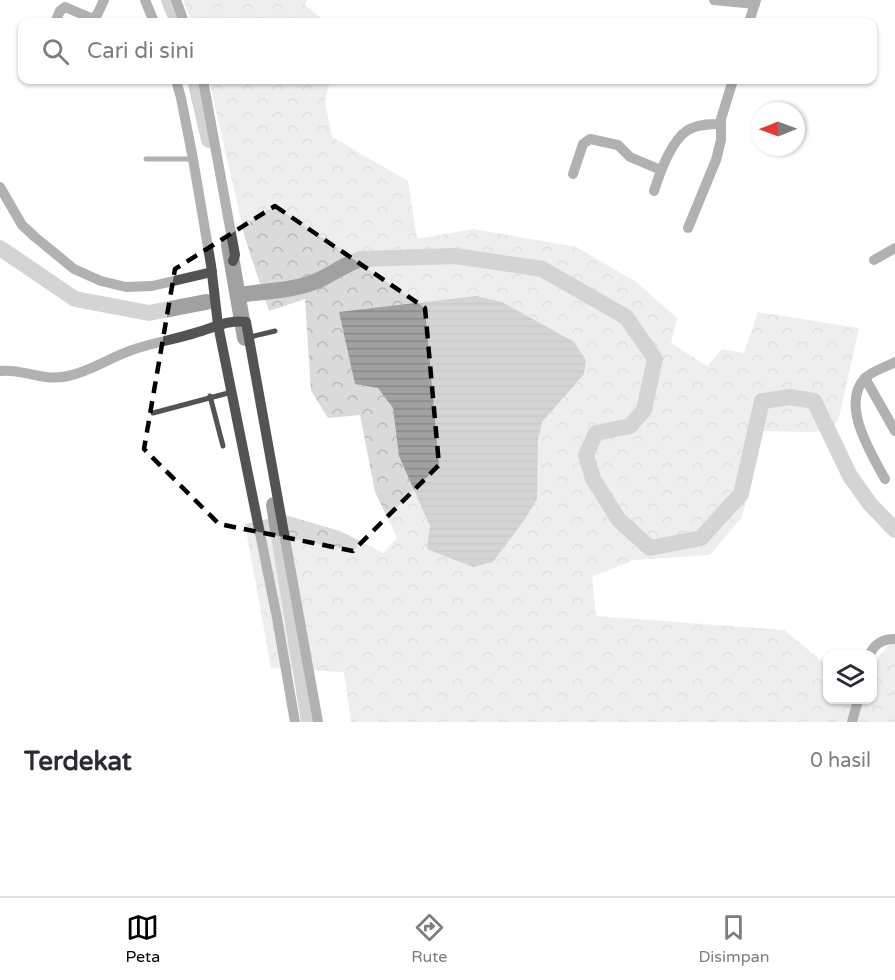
<!DOCTYPE html>
<html lang="id">
<style>
body{margin:0;font-family:"Varela Round",sans-serif;background:#f7f7f7;color:#2b2b33}
.controls{position:absolute;right:18px;bottom:18px;display:grid;overflow:hidden;border-radius:12px;box-shadow:0 2px 4px #0004}
.controls button{width:54px;height:54px;display:grid;place-items:center;padding:0;border:0;border-bottom:2px solid #e1e1e2;background:#fff;color:#2b2b33;font:30px sans-serif}
.compass{position:absolute;left:751px;top:102px;width:54px;height:54px;border-radius:50%;background:#fff;box-shadow:0 2px 4px #0004;rotate:269deg}
.list{margin:0;padding:0;list-style:none}
h2{display:flex;justify-content:space-between;align-items:center;height:78px;margin:0;padding:0 24px;font-size:26px}
h2 small{font-size:20px;font-weight:400;color:#7c7c81}
.icon{flex:none;width:33px;height:33px;fill:none;stroke:currentColor;stroke-width:2;stroke-linecap:round;stroke-linejoin:round}
.map{position:relative;flex:none;width:895px;height:722px;overflow:hidden}
.search{position:absolute;background:#fff;box-shadow:0 2px 4px #0004;left:18px;right:18px;top:18px;height:66px;display:flex;align-items:center;gap:15px;box-sizing:border-box;padding:0 21px;border-radius:12px;color:#7c7c81;font-size:22px}
.sheet{height:174px;background:#fff}
nav{display:flex;justify-content:space-around;align-items:center;box-sizing:border-box;height:84px;border-top:2px solid #e1e1e2;background:#fff;font-size:16px;color:#7c7c81}
nav a{display:grid;justify-items:center;gap:3px}
nav .on{color:#000}
.map>svg:first-child{display:block}
.forest{fill:url(#forest-crowns)}
.water{fill:url(#water-rules)}
.lines{fill:none;stroke-linecap:round;stroke-linejoin:round}
.river{stroke:#a1a1a1;stroke-width:16}
.service{stroke:#535353;stroke-width:5}
.minor{stroke:#535353;stroke-width:10}
.marked{fill:none;stroke:#000;stroke-width:4.5;stroke-dasharray:12 8;stroke-linejoin:round}
</style>
<div class="map">
<svg width="895" height="722" viewBox="0 0 895 722">
<defs>
<pattern id="forest-crowns" width="20" height="18" patternUnits="userSpaceOnUse" patternTransform="scale(1.5)"><rect width="20" height="18" fill="#dadada"/><path d="M2 6a3 3 0 1 1 6 0M12 15a3 3 0 1 1 6 0" fill="none" stroke="#b9b9b9"/></pattern>
<pattern id="water-rules" width="6" height="5" patternUnits="userSpaceOnUse" patternTransform="scale(1.5)"><rect width="6" height="5" fill="#a1a1a1"/><path d="M0 2.5h6" fill="none" stroke="#898989"/></pattern>
</defs>
<rect width="100%" height="100%" fill="#fff"/>
<g class="forest">
<polygon points="183,0 307,0 305,5 326,22 192,22"/>
<polygon points="209,80 330,80 325,102 332,137 408,181 417,239 473,229 576,247 635,281 677,318 671,343 707,366 722,349 744,353 758,312 859,328 838,422 816,432 762,431 742,517 710,555 634,560 592,577 596,616 784,630 827,665 828,700 872,700 873,663 895,639 895,722 351,722 344,672 271,668 245,524 285,515 340,531 383,553 397,538 375,492 360,415 328,418 311,391 305,299 269,311 245,238"/>
</g>
<polygon class="water" points="476,296 502,302 574,342 586,360 584,374 542,422 538,439 537,499 525,519 493,562 473,567 427,549 430,526 399,456 393,408 378,388 355,384 339,312"/>
<g class="lines">
<g class="river">
<polyline points="169,0 178,22"/>
<polyline points="195,80 209,140"/>
<polyline points="229,245 245,338"/>
<polyline points="0,248 75,299 149,313 206,302"/>
<path d="M246,294c23,-3 51,-4 73,-14 15,-7 26,-16 42,-21l94,-3 87,13 84,48 29,42 -11,51 -14,16 -34,7 -10,22 7,24 26,41 31,28 51,-10 40,-44 21,-93 28,-4 24,4 36,75 20,28 25,26"/>
<polyline points="274,505 309,722"/>
</g>
<g class="service">
<polyline points="146,159 193,159"/>
<polyline points="250,337 275,331"/>
<polyline points="210,396 223,446"/>
<polyline points="153,413 232,392"/>
</g>
<g class="minor">
<polyline points="145,0 154,22"/>
<polyline points="176,0 184,22"/>
<polyline points="714,0 755,4"/>
<polyline points="55,22 60,11 65,7 91,18 96,17 104,0"/>
<polyline points="749,22 756,0"/>
<polyline points="176,80 181,98 193,159 211,265 218,325 277,618 295,722"/>
<polyline points="203,80 235,255 233,261"/>
<polyline points="573,174 583,144 590,139 618,145 630,157 661,170"/>
<polyline points="0,187 22,225 35,237 74,269 101,281 126,287 152,286 212,272"/>
<path d="M654,191c6,-19 19,-56 38,-63 9,-4 19,-4 29,-4"/>
<polyline points="688,228 716,160 721,140 721,119 733,80"/>
<polyline points="874,260 895,248"/>
<path d="M0,371c23,-3 41,11 68,5 24,-5 44,-20 67,-27 21,-7 42,-10 63,-17 15,-4 32,-13 48,-10l72,400"/>
<polyline points="865,378 895,431"/>
<path d="M885,479c-14,-26 -45,-74 -20,-101 7,-7 21,-11 30,-16"/>
<path d="M870,654c5,-11 13,-15 25,-15"/>
<polyline points="852,722 858,700"/>
</g>
</g>
<path d="M0 0H895V722H0ZM275,206l150,102 14,157 -86,86 -134,-27 -75,-75 31,-180z" fill="#fff" fill-opacity=".55" fill-rule="evenodd"/>
<path class="marked" d="M275,206l150,102 14,157 -86,86 -134,-27 -75,-75 31,-180z"/>
</svg>
<div class="controls">
<button><svg class="icon" aria-label="layers" viewBox="0 0 24 24"><path d="M12 4l9 5-9 5-9-5zM3 14l9 5 9-5"/></svg></button>
</div>
<svg class="compass" viewBox="-18 -18 36 36"><path d="M0-13l5 13h-10z" fill="#e53935"/><path d="M0 13l5-13h-10z" fill="#7c7c81"/></svg>
<div class="search"><svg class="icon" aria-label="search" viewBox="0 0 24 24"><circle cx="10" cy="10" r="6"/><path d="M15 15l6 6"/></svg>Cari di sini</div>
</div>
<section class="sheet">
<h2>Terdekat<small>0 hasil</small></h2>
<ul class="list">
</ul>
</section>
<nav>
<a class="on"><svg class="icon" aria-label="map" viewBox="0 0 24 24"><path d="M3 6l6-2 6 2 6-2v14l-6 2-6-2-6 2zM9 4v14M15 6v14"/></svg>Peta</a>
<a><svg class="icon" aria-label="directions" viewBox="0 0 24 24"><path d="M12 3l9 9-9 9-9-9zM9 14v-3h6M13 9l2 2-2 2"/></svg>Rute</a>
<a><svg class="icon" aria-label="saved" viewBox="0 0 24 24"><path d="M7 4h10v16l-5-4-5 4z"/></svg>Disimpan</a>
</nav>
